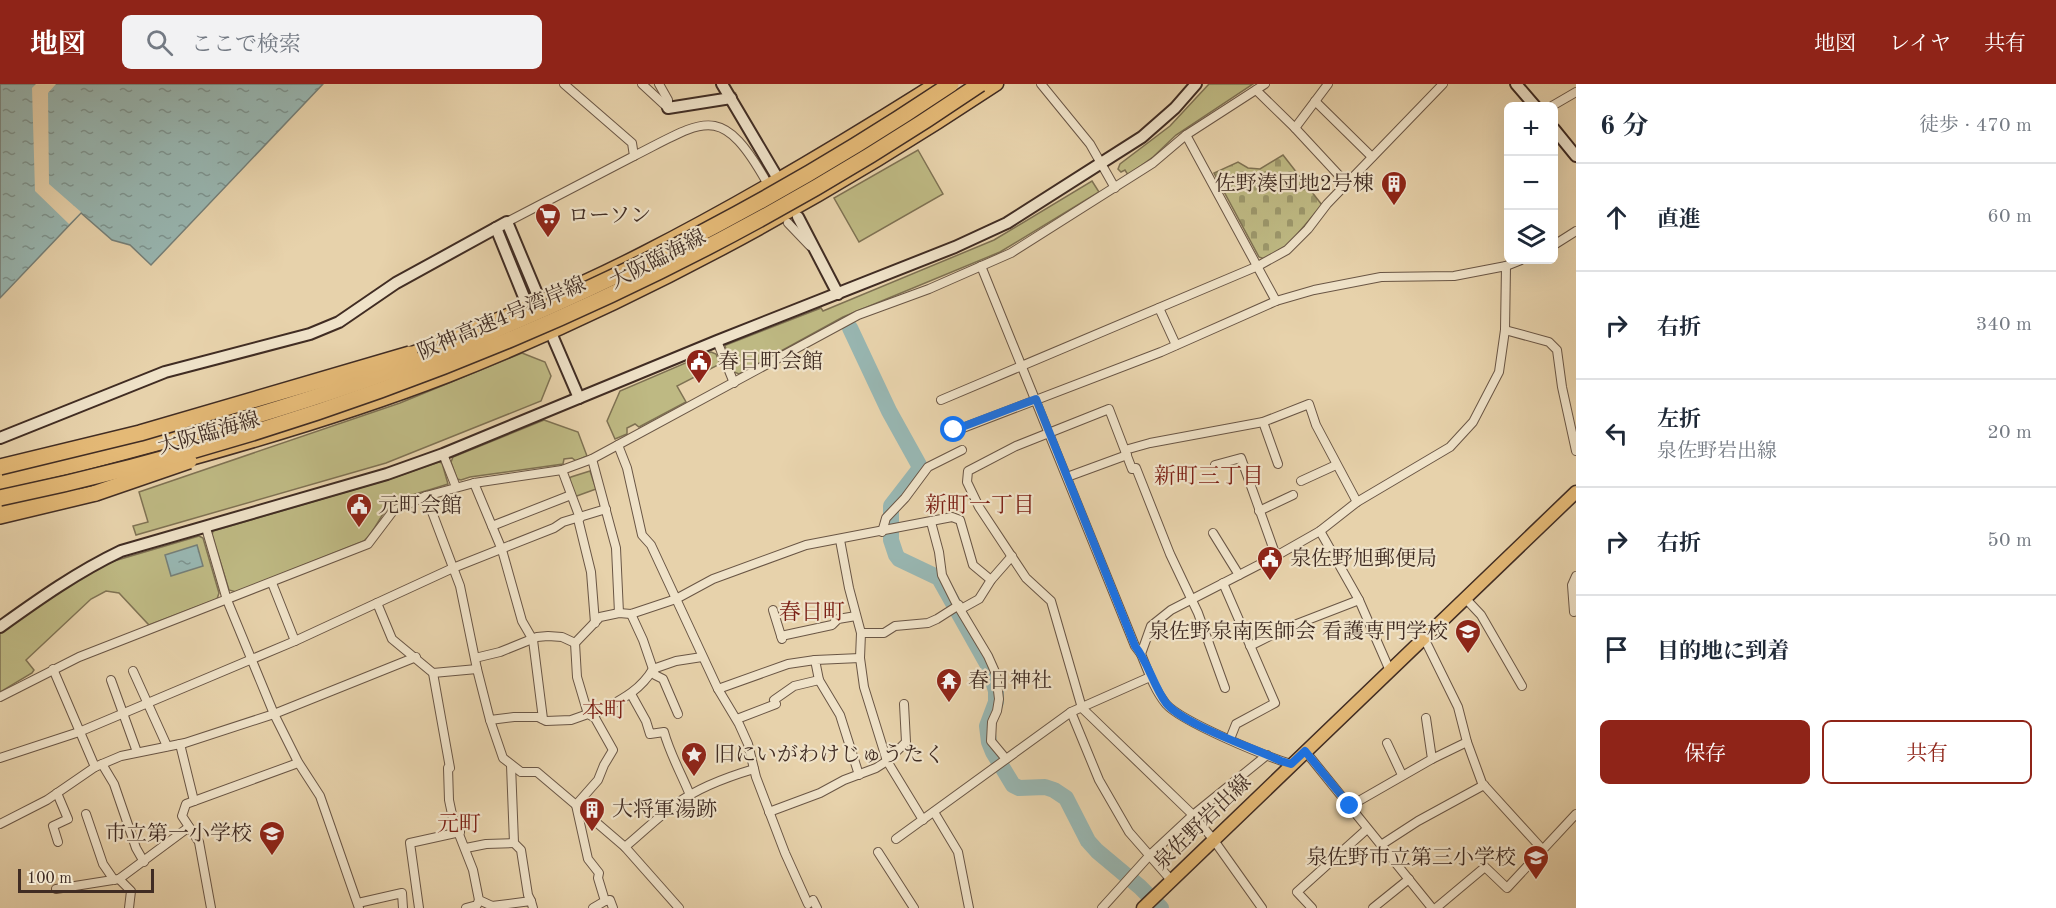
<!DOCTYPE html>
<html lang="ja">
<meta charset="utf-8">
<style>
body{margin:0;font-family:"Old Standard TT","Noto Serif JP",serif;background:#f2f2f3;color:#1f2937}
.controls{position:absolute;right:18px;top:18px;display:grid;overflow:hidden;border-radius:9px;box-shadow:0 6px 24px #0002}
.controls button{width:54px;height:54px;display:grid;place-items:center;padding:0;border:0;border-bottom:2px solid #e0e1e3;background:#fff;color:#1f2937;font:30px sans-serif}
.scale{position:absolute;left:18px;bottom:15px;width:136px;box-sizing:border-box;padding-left:6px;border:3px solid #402c23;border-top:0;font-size:16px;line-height:21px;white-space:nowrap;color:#402c23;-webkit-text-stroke:4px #efe2c8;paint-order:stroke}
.stop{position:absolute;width:18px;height:18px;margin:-14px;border:4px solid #1a73e8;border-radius:50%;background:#fff}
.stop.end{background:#1a73e8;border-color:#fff;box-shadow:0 2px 6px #0008}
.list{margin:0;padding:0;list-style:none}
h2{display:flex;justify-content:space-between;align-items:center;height:78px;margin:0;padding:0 24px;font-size:26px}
h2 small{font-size:20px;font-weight:400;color:#747a83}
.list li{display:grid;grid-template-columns:39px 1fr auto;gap:18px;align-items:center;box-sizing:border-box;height:108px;padding:0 24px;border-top:2px solid #e0e1e3}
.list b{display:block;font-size:22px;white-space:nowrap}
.list p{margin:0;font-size:20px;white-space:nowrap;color:#747a83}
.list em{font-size:20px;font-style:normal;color:#747a83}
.actions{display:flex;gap:12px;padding:18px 24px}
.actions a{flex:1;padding:14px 0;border:2px solid #8f2418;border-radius:9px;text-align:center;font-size:21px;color:#8f2418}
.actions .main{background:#8f2418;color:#fff}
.icon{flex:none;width:33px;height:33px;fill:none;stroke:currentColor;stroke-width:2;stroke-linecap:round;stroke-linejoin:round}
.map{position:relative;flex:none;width:1576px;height:824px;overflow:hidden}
header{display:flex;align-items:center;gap:36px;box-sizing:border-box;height:84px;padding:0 30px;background:#8f2418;color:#fff}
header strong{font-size:28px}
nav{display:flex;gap:33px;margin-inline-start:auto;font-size:21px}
.search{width:420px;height:54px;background:#f2f2f3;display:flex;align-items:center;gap:15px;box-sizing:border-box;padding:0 21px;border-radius:9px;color:#747a83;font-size:22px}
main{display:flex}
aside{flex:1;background:#fff}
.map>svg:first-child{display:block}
.cemetery{fill:url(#cemetery-stones);stroke:#7f7253;stroke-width:1.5}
.park{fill:#beb983;stroke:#7f7253;stroke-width:1.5}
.water{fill:url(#water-ripples);stroke:#757f78;stroke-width:1.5}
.pier{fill:#e7d2ab}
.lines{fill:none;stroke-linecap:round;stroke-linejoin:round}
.river{stroke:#98b6b1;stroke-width:16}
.street-casing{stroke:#6a5645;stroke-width:10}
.secondary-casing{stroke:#402c23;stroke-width:14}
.primary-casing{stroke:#402c23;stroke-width:15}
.highway-casing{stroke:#402c23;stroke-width:18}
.street{stroke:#efe2c8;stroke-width:8}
.secondary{stroke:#efe2c8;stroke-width:10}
.primary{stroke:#e4b976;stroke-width:12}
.highway{stroke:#e4b976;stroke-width:15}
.highway-bridge-casing{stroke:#402c23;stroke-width:18;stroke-linecap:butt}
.highway-bridge{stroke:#e4b976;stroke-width:15}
.route{stroke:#1a73e8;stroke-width:8}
.labels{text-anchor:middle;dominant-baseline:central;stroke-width:4.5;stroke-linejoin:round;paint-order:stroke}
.poi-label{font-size:21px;fill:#402c23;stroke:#efe2c8;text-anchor:start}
.street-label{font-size:21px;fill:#402c23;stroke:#efe2c8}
.neighbourhood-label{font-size:22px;fill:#7a1f14;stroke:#efe2c8}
</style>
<header>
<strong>地図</strong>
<div class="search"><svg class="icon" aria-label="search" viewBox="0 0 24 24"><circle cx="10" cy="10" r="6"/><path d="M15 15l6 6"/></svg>ここで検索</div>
<nav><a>地図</a><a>レイヤ</a><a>共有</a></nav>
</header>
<main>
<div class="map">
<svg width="1576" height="824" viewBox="0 0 1576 824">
<defs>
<pattern id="cemetery-stones" width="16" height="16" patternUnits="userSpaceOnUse" patternTransform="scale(1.5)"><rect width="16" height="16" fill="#beb983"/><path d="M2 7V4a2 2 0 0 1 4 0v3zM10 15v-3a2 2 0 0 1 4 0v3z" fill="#9c976b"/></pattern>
<pattern id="water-ripples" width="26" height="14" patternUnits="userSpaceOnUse" patternTransform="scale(1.5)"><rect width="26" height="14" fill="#98b6b1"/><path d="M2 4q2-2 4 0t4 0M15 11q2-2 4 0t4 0" fill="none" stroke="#7d9490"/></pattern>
</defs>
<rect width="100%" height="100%" fill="#e7d2ab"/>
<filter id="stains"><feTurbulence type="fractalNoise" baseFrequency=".00333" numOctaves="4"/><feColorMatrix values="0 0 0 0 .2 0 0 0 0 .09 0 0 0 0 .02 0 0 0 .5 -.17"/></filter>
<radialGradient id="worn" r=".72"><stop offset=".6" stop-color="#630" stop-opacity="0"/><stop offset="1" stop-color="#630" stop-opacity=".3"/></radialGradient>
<polygon class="cemetery" points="1283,71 1322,121 1288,161 1264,175 1259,173 1214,89 1238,78 1248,84 1260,85"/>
<g class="park">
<polygon points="1209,0 1253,0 1176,51 1153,73 1128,91 1125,86 1121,88 1118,85 1120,80 1170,42"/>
<polygon points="918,66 943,110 859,158 834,114"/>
<polygon points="1092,97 1099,108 1000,168 843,233 739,290 734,288 725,262 726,261 821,224 823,227 994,156"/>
<polygon points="711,268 716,270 720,280 677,302 686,318 639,343 635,340 627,344 627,350 615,355 607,337 620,307"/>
<polygon points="522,269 545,278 551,292 541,317 386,379 136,451 133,442 148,438 139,408 400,319"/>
<polygon points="544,336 578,348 587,372 576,377 572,374 564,375 563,380 470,393 461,396 457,395 451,378 453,373"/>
<path d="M439,378l3,1 6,21c-19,7 -48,11 -62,26 -8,10 -12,22 -22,31l-128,51 -7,-2 -17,-55 1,-4 174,-51z"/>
<polygon points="590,387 596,405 574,413 568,396 571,393"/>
<polygon points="199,452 203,454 219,509 217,515 149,541 119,509 106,507 91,515 26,576 34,586 32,589 0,608 0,548 92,486 114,477"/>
</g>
<g class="water">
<polygon points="0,0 323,0 151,181 130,161 112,156 81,129 0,214"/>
<polygon points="197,461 203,482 171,492 165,471"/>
</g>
<polygon class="pier" points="36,0 56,0 48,9 49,100 81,128 69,140 35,107 32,4"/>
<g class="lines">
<polyline class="river" points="850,244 889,327 919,381 918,387 891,422 891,456 896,471 899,475 939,494 989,583 996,607 996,618 987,642 989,658 993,668 1013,701 1019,704 1045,703 1054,706 1066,714 1088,757 1097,767 1140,803 1161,824"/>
<defs>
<g id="street">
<polyline points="642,0 668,24"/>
<polyline points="659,0 668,16 668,24"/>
<polyline points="1041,0 1090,60 1115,104"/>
<polyline points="1256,6 1295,44 1347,100"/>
<polyline points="1315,17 1372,73"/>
<polyline points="1552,22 1576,8"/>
<polyline points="1295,44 1328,0"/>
<polyline points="1186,51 1276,217"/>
<path d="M634,72c71,-36 87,-54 132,25"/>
<polyline points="507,138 634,72 632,59 564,0"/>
<polyline points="788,139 810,162"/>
<polyline points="1554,161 1576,147"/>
<polyline points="981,182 1135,562 1141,570"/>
<polyline points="1159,224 1176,261"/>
<polyline points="1505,246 1549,258 1557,266 1562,303 1576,367"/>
<polyline points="717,257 734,299"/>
<polyline points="941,316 1258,182 1287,166 1308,145 1327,120 1443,0"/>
<polyline points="1263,338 1278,380"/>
<polyline points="955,347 1161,268 1276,217 1314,206 1381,193 1454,192 1506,182 1521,176"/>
<polyline points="618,361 627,384 642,451 651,461 718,605 739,640 748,660 756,693 785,769 808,820"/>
<polyline points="1125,366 1150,359 1263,338 1309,320 1316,341 1357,418"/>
<polyline points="443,370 456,403"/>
<polyline points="592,375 616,464 619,529"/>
<polyline points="1215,381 1241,374 1276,472"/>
<polyline points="562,386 580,434"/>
<polyline points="1067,393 1127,371"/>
<polyline points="1301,397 1336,381"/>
<polyline points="474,399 502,466 522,537 533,556 543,635"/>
<polyline points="426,412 460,502 477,585 490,636 503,674 521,688 537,688 576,721 625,763 679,824"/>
<polyline points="1259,427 1293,411"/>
<polyline points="578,435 591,488 595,539"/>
<polyline points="931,438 939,468 942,491 955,517 988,572 996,590 999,615 997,627 992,638 991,657 1006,675"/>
<polyline points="492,442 571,411"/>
<polyline points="206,444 227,516 274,630 298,678 320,712 359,824"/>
<polyline points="1320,447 1359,516 1390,587"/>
<polyline points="882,448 886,434 905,414 928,383 962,366"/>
<polyline points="1213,449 1239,491"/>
<polyline points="840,456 849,504 861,549 860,574 864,603 887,677 923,736"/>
<polyline points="272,499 295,557"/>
<polyline points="1223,499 1275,619 1236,640 1230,655"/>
<polyline points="1465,514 1481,531 1522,602"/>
<polyline points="377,519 453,484 554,444 563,438 606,425"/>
<polyline points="961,525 979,515 991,496 1012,472"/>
<polyline points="773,526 782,555"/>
<polyline points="1574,528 1572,501 1576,492"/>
<polyline points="631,530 643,556 655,591 663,595 678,630"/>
<polyline points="861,549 884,549 895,542 928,539 937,535 959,521"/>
<polyline points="781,552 832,541 838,535 856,532"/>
<polyline points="1424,554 1458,623 1467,658 1432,675"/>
<polyline points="575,559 577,593 588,630"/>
<polyline points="1250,562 1284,545 1359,516"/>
<polyline points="475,574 500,568 537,553 548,552 562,553 575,559 600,533 619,529 631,530 676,515 713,495 806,461 952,433 960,436 973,481 991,496"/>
<polyline points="53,585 95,683"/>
<polyline points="133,587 167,662"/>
<polyline points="433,589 477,585"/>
<polyline points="111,596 137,668"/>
<polyline points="1225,604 1198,529 1170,470 1136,384 1132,385 1109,325 1016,362 968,387 967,398 979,423 1026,494 1051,517 1082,624 1193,731 1213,755 1262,824"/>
<polyline points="718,605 788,580 815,576"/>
<path d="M631,610l15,27 4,13 14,-2c6,22 17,41 26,63"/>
<polyline points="0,613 79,573 368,460 393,427 426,412 474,399 562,386 592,375 858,231 929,205 1011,169 1153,79 1186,51 1265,0"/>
<polyline points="1071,628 1099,696 1129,748 1171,796"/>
<path d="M593,631c23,-13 46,-22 60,-46l23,-8 26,-4"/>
<polyline points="737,635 776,620 774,616 794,602 819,596"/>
<polyline points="490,636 514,633 538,633 546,637 571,636 588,630 595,634 613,666 604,681 598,696 576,721 588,775 599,789 598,794 605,817 593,824"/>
<polyline points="1467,658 1482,699 1543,766"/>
<polyline points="1387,659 1402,691"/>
<polyline points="180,660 194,717"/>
<polyline points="1305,667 1432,824"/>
<polyline points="0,674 79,648 295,557 377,519 392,555 433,589 450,684"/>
<polyline points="102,680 114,700 136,764 144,778"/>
<path d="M1291,680c-26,-8 -109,-42 -125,-60 -12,-15 -18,-33 -25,-50l10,-28 20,-16 105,-54 44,-25 37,-29 93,-55 23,-25 26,-50 6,-42 1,-64"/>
<polyline points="511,681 514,759 521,766 528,811 531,817"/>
<polyline points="448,684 449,716 453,735 473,786 479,816 492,822 531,817 533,824"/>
<polyline points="859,691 840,631 819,596 815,576 860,574"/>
<polyline points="57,709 68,735 53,742 58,758"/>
<polyline points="1350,722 1432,675 1426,634"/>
<polyline points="769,728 820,709 844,696 876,684 887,677 906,658 904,620"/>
<polyline points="934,728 958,768 969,824"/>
<polyline points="86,730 103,780 114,796"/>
<polyline points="0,740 47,716 95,683 121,672 185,659 274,630 416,573"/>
<polyline points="896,755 1071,628 1150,593"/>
<polyline points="1381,761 1418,737 1484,701"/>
<path d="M625,763c17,-14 33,-30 51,-43 23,-17 51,-27 78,-35"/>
<polyline points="466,764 486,760 514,759"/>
<polyline points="878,768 914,824"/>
<polyline points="119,795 131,807 129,824"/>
<polyline points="56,805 119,795 189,743"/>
<polyline points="813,816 817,824"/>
<polyline points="605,817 610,816 613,824"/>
<polyline points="358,819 402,809 403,824"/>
<polyline points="211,824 199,758 182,732 186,720 298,679"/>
<polyline points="419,824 410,759 460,748"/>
<polyline points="466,824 477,821 479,816"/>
<polyline points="1102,824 1149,772 1193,731 1267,671"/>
<polyline points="1312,824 1297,808 1367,745"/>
<polyline points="1373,824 1409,795"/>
<polyline points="1436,824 1485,783 1507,804 1576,730"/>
</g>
<g id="secondary">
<polyline points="722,0 777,93"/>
<polyline points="1516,0 1535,22"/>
<polyline points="668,24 731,14"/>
<polyline points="1554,45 1576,72"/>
<polyline points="798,133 838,210"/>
<polyline points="496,144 528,223 532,228"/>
<polyline points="548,242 579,314"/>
<polyline points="0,354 165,288 310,250 339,238 396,199 507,138 543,224"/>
<path d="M0,543c39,-28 77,-55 121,-76l266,-77 56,-20 274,-113 238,-94 52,-24 135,-86 33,-29 21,-24"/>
</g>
<g id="primary">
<path d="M404,272c81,-31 161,-63 239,-103 100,-51 197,-109 292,-169"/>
<polyline points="182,345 311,306"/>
<path d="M180,378c91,-25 180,-52 268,-86 194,-77 376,-177 549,-292"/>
<polyline points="48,379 98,367"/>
<polyline points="0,423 73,407"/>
<polyline points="1143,824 1576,408"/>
</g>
<g id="highway">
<polyline points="0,398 78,380 224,341"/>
<polyline points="0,432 96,409"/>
</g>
</defs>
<use href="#street" class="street-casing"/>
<use href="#secondary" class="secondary-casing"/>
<use href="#primary" class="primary-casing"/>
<use href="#highway" class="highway-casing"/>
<use href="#street" class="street"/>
<use href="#secondary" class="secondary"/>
<use href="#primary" class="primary"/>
<use href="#highway" class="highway"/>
<defs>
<g id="highway-bridge">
<path d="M224,341c72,-21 144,-44 215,-72 179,-71 352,-161 512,-269"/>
<polyline points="0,383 140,349 410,270"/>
<polyline points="96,409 189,377"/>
<path d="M0,414c349,-73 685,-212 980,-414"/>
</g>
</defs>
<use href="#highway-bridge" class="highway-bridge-casing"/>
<use href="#highway-bridge" class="highway-bridge"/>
</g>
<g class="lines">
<path class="route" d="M954,346l82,-31 99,247c13,16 18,39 31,57 16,21 88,45 115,58l10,3 14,-13 45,55"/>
</g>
<defs>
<symbol id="building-pin" viewBox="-11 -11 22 30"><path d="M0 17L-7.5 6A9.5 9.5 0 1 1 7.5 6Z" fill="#8f2418" stroke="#efe2c8"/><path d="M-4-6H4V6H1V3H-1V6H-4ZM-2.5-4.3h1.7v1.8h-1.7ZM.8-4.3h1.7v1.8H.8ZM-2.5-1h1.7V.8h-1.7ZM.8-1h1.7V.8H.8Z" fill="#fff"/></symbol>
<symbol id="supermarket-pin" viewBox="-11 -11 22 30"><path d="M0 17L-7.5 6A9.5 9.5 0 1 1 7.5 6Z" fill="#8f2418" stroke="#efe2c8"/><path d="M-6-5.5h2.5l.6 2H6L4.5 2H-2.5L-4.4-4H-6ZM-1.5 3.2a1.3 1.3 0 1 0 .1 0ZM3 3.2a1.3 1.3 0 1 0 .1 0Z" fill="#fff"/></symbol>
<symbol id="civic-pin" viewBox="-11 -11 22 30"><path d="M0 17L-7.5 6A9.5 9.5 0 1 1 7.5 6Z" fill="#8f2418" stroke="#efe2c8"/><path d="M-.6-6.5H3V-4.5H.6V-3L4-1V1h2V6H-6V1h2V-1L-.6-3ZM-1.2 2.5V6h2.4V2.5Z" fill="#fff"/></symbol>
<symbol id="school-pin" viewBox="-11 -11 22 30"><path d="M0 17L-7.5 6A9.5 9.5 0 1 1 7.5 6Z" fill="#8f2418" stroke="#efe2c8"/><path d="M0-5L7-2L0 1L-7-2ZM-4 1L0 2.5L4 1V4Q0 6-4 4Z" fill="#fff"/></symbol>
<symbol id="temple-pin" viewBox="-11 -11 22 30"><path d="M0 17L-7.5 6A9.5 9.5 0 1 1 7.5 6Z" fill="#8f2418" stroke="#efe2c8"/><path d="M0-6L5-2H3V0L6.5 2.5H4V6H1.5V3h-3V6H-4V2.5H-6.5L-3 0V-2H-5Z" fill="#fff"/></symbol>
<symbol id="sight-pin" viewBox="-11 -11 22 30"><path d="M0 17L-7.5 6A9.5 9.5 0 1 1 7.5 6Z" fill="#8f2418" stroke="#efe2c8"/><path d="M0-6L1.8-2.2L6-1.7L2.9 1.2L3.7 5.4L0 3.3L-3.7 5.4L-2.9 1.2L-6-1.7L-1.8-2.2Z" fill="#fff"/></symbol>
</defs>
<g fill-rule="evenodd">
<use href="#building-pin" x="1379" y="85" width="30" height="40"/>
<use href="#supermarket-pin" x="533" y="117" width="30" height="40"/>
<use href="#civic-pin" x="684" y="263" width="30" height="40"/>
<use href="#civic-pin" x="344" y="407" width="30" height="40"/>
<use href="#civic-pin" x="1255" y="460" width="30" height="40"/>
<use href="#school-pin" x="1453" y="533" width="30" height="40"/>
<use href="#temple-pin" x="934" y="582" width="30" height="40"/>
<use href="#sight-pin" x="679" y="656" width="30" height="40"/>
<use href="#building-pin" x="577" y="711" width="30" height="40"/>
<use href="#school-pin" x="257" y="735" width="30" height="40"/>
<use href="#school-pin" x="1521" y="759" width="30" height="40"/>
</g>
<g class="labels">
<g class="poi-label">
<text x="1374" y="100" text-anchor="end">佐野湊団地2号棟</text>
<text x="568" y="132">ローソン</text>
<text x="718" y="278">春日町会館</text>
<text x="378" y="422">元町会館</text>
<text x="1290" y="475">泉佐野旭郵便局</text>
<text x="1448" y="548" text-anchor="end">泉佐野泉南医師会 看護専門学校</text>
<text x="968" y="597">春日神社</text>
<text x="714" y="671">旧にいがわけじゅうたく</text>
<text x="612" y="726">大将軍湯跡</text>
<text x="252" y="750" text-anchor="end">市立第一小学校</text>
<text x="1516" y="774" text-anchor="end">泉佐野市立第三小学校</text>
</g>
<g class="street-label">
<text transform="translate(658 176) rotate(-27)">大阪臨海線</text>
<text transform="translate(502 235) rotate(-23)">阪神高速4号湾岸線</text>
<text transform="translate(209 350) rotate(-16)">大阪臨海線</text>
<text transform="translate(1203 739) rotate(-44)">泉佐野岩出線</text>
</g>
<g class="neighbourhood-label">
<text x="1209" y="393">新町三丁目</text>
<text x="980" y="422">新町一丁目</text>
<text x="812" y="529">春日町</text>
<text x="604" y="627">本町</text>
<text x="459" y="741">元町</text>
</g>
</g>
<rect width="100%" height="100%" filter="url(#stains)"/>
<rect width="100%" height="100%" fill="url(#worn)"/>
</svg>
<div class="controls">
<button>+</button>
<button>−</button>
<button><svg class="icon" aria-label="layers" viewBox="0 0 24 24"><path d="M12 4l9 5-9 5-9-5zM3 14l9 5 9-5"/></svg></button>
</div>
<div class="scale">100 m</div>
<div class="stop" style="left:954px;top:346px"></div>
<div class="stop end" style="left:1350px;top:722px"></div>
</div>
<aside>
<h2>6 分<small>徒歩 · 470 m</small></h2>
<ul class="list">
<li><svg class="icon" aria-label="ahead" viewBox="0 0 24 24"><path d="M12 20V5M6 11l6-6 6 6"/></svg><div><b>直進</b></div><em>60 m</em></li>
<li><svg class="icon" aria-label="right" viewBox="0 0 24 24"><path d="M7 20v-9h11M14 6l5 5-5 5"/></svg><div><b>右折</b></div><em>340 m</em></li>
<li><svg class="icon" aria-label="left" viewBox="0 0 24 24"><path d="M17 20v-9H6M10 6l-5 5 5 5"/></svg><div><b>左折</b><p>泉佐野岩出線</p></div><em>20 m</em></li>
<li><svg class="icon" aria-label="right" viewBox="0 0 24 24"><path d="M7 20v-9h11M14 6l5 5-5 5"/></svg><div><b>右折</b></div><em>50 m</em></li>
<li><svg class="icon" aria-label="arrive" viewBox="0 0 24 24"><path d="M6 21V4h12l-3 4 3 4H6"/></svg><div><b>目的地に到着</b></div></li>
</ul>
<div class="actions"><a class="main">保存</a><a>共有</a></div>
</aside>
</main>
